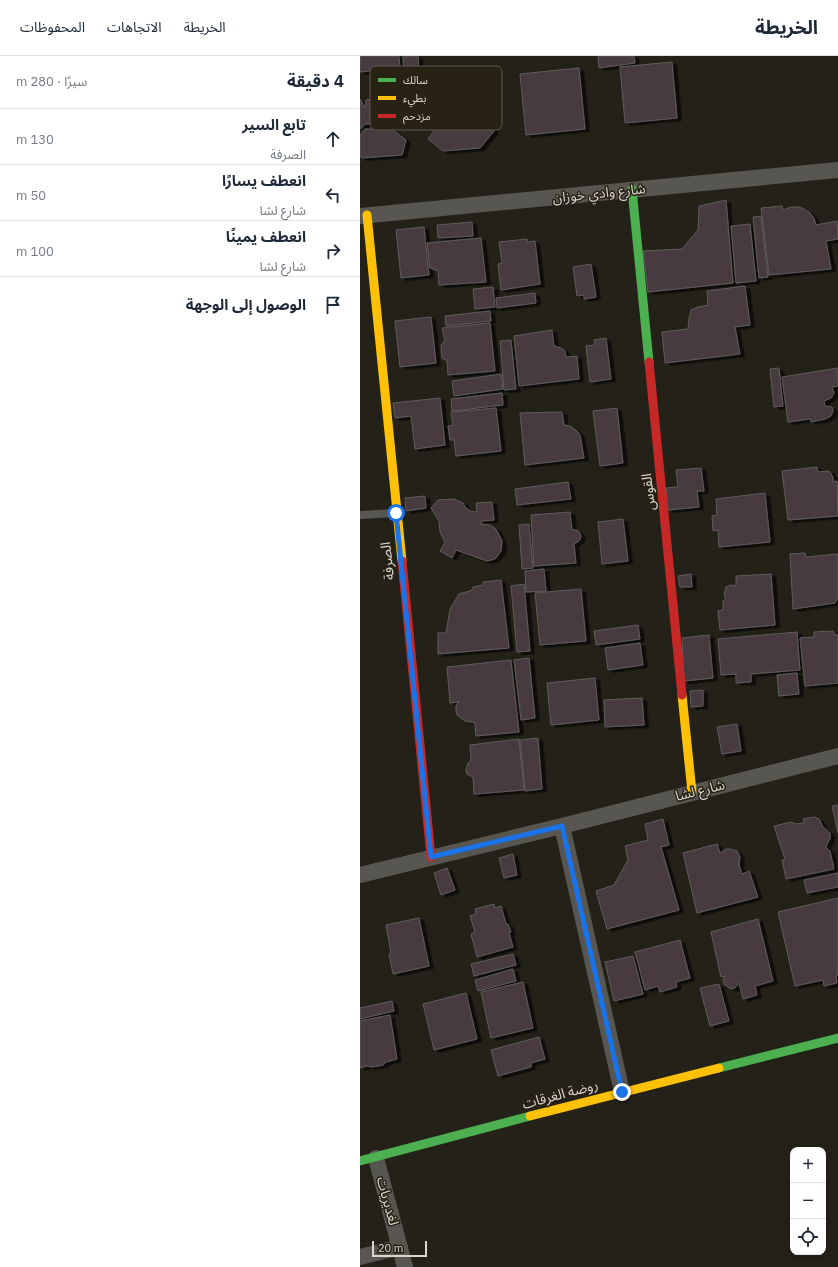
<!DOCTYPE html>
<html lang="ar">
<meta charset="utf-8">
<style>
body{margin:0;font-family:"IBM Plex Sans","Noto Sans Arabic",sans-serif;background:#f2f2f3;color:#1f2937;direction:rtl}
.controls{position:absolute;right:12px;bottom:12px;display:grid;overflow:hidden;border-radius:8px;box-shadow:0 2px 6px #0003}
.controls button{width:36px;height:36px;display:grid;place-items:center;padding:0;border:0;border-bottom:1px solid #e0e1e3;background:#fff;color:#1f2937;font:20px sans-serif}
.scale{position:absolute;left:12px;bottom:10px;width:55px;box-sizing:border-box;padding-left:4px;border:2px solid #dad6ce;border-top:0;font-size:11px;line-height:14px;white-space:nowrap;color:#dad6ce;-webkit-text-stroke:3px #282215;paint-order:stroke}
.stop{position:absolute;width:12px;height:12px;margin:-9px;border:3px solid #1a73e8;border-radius:50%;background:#fff}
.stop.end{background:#1a73e8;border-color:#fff;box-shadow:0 1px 4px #0008}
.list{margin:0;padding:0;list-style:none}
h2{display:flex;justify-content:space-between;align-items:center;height:52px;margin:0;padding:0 16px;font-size:17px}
h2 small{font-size:13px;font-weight:400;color:#747a83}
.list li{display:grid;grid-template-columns:26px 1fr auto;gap:12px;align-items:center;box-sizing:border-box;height:56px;padding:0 16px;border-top:1px solid #e0e1e3}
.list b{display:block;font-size:15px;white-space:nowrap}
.list p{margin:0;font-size:13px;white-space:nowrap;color:#747a83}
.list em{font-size:13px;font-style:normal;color:#747a83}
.icon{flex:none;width:22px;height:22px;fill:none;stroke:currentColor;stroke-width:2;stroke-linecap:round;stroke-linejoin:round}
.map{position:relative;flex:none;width:478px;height:1211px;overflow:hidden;direction:ltr}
header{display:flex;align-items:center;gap:24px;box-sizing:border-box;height:56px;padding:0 20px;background:#fff;border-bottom:1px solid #e0e1e3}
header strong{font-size:19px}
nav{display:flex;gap:22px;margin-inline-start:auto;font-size:14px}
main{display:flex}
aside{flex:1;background:#fff}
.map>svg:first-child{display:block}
.building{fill:#463b40;stroke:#605c5b;filter:url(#shadow)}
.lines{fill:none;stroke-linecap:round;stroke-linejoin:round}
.lane{stroke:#585651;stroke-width:8}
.street{stroke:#585651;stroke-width:16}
.fast{stroke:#4caf50;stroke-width:9}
.slow{stroke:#ffc107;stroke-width:9}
.jam{stroke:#c62828;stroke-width:9}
.route{stroke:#1a73e8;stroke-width:5}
.labels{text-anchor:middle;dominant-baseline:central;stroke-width:3;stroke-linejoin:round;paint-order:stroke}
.street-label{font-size:14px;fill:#dad6ce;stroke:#282215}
.key{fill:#282215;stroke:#5d584c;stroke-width:1}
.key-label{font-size:11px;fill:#dad6ce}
</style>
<header>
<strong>الخريطة</strong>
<nav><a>الخريطة</a><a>الاتجاهات</a><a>المحفوظات</a></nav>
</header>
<main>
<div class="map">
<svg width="478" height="1211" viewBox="0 0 478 1211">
<defs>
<filter id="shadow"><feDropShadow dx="4.5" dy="2.5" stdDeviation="0" flood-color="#0009"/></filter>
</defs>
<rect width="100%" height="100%" fill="#242119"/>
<g class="building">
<polygon points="0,0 39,0 40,12 0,16"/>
<polygon points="43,0 58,0 59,16 44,17"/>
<polygon points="238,0 274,0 275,7 239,12"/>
<polygon points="312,6 317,62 265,67 260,11"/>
<polygon points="219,12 225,73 166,79 160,18"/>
<polygon points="115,24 121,28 122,36 119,40 127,45 129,43 137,51 126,65 134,75 120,92 83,95 68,83 74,75 62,65 63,60 76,48 74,43 75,34 80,30 88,31 90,26 102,26 107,29 109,25"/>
<polygon points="18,42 22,47 23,53 28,52 26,58 20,67 5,68 0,73 0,43 5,52 6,44"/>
<polygon points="24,67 46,84 42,99 2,102 0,100 0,79 5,73 17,73"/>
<polygon points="366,144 373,227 288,236 283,195 322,193 338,174 339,150"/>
<polygon points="422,150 423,154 431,151 440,151 449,156 454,162 456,169 477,165 478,183 466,185 471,213 409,219 401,152"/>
<polygon points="401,160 408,221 399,222 393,161"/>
<polygon points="112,166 113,180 78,182 77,169"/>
<polygon points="390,168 396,225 376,227 371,170"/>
<polygon points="64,171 69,219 41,222 36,174"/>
<polygon points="121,182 126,226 79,229 78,215 70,212 67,187"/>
<polygon points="167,183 167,186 175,185 180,228 141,234 138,208 142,207 139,186"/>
<polygon points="231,208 236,241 224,243 224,239 217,240 213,211"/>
<polygon points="385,230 390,269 375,271 380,298 305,307 302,276 328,273 329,263 331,254 338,251 348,249 347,235"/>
<polygon points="133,231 135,251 115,253 113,233"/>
<polygon points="175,237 176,247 137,252 136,242"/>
<polygon points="130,255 131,265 86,270 85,260"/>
<polygon points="71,261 76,307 40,311 35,265"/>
<polygon points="130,267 135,315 88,319 87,305 82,302 81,289 85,284 82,272"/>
<polygon points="192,274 194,290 201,292 205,295 206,301 217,300 219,323 159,330 154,280"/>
<polygon points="246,282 251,323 230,326 226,290 235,289 234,284"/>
<polygon points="151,284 156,333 144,334 140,285"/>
<polygon points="419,312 423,350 414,351 410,313"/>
<polygon points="478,312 478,330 472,331 474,337 471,342 464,345 465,350 472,351 473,355 471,360 465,363 451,366 450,363 428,366 422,321"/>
<polygon points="141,318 143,333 94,340 92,325"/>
<polygon points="142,337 143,349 92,355 91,343"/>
<polygon points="80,342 85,389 55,393 51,360 35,362 33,347"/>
<polygon points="136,352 141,395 96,400 94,384 90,384 88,370 93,369 91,356"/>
<polygon points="257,352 263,407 240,410 233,355"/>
<polygon points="202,356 204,369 210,370 217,375 220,379 224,402 165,409 160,357"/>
<polygon points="457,411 458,416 469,415 473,421 473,426 477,425 478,460 428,464 422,415"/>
<polygon points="341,412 344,435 337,435 339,451 308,454 306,432 318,431 316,414"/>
<polygon points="208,426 211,443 157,449 155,433"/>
<polygon points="405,437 410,486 359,491 358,474 353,475 352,460 357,459 356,443"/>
<polygon points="65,440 66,452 46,455 45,442"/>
<polygon points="94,443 103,447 105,451 110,455 117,456 116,447 132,446 134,464 121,465 121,468 130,469 136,473 142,485 141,495 135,503 127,505 96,494 92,502 80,495 85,486 80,476 79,465 71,452 78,444"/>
<polygon points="210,456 212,474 217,474 220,477 221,481 219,485 214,488 216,507 174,510 171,459"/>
<polygon points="263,463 268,505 242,508 238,466"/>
<polygon points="169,468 173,512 162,513 159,469"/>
<polygon points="445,497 446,501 478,498 478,542 475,547 433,553 430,498"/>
<polygon points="184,513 186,535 166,536 165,515"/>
<polygon points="331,518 332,531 320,531 318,520"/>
<polygon points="411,518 415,569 360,574 358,555 363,554 363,545 366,543 364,539 366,531 371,529 376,530 376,520"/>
<polygon points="141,524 149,592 78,598 78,577 86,577 90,553 99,538 113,534 113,531 123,529 123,526"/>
<polygon points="164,528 170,595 157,596 151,530"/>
<polygon points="221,533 226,585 180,589 175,537"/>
<polygon points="278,569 280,583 236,589 234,575"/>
<polygon points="473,575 475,579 478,579 478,627 445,630 440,582 454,581 454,576"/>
<polygon points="437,576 440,614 391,618 391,626 376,627 376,618 361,619 358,583"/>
<polygon points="349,579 353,622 324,625 322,582"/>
<polygon points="280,587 283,609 248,614 245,592"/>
<polygon points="169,602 175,662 161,664 154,604"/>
<polygon points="151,604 159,676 116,680 115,667 105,665 97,659 96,655 96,649 99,646 90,647 87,611"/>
<polygon points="437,617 439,638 419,640 417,619"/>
<polygon points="235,622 239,664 191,669 187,627"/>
<polygon points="343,634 343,650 331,651 330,635"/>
<polygon points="282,642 284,669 245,671 244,644"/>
<polygon points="377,668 381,695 362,698 357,671"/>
<polygon points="178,682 182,733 165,735 160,684"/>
<polygon points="159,683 164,734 114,738 113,721 107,718 106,714 108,707 111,704 110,689"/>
<polygon points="478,749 478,777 472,750"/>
<polygon points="454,761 459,763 463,771 470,777 470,783 467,788 466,792 470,795 474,813 426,823 422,804 425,803 414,770 431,766 436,768 444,767 443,763"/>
<polygon points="303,763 309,789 301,791 319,854 247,873 236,835 254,829 268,804 265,790 288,784 285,768"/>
<polygon points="357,788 360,797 366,793 371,793 377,795 380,801 379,809 382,818 389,815 398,841 337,857 323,797"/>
<polygon points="153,798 157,819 144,822 139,802"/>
<polygon points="87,812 95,834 81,839 74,817"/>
<polygon points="478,817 478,831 447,837 444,824"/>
<polygon points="478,842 478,919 476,920 477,927 464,930 463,924 435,930 418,856"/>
<polygon points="134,848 135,852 141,850 146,868 148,868 151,876 149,877 153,891 117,901 111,878 115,876 110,860 116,858 115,853"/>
<polygon points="59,862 69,910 33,918 29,898 31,897 26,869"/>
<polygon points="398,863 413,925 395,930 397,939 383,943 379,927 375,932 371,933 364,928 363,924 365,920 361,921 351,876"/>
<polygon points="320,884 330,922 316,926 317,931 300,936 298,930 285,934 275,896"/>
<polygon points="153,898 156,909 114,920 111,908"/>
<polygon points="273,900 283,938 254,945 245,906"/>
<polygon points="153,913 156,925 118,935 115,924"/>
<polygon points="163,926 173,972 131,982 121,936"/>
<polygon points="359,928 369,965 350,970 340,932"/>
<polygon points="106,937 117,983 74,994 63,948"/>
<polygon points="32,945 34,955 0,963 0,952"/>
<polygon points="30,959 37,1003 26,1006 23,1009 12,1011 7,1010 0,1012 0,965"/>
<polygon points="179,981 185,1003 171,1007 171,1011 138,1020 131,994"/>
</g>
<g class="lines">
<polyline class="lane" points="0,459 35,457"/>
<g class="street">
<polyline points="0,160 478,114"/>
<polyline points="202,770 262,1036"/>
<polyline points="0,819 202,770 478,700"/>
<polyline points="16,1102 45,1211"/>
<polyline points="0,1201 40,1191"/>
</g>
<g class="fast">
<polyline points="272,133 289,306"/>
<polyline points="359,1012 478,982"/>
<polyline points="0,1105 170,1060"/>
</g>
<g class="slow">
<polyline points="7,159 42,505"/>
<polyline points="322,639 332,736"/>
<polyline points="170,1060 359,1012"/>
</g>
<g class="jam">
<polyline points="289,306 322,639"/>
<polyline points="42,505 71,801"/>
</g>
</g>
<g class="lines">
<polyline class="route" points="36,457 71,801 202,770 262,1036"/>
</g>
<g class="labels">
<g class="street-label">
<text transform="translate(239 137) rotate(-6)">شارع وادي خوزان</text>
<text transform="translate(288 436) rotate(-96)">القوس</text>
<text transform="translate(27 505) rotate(-96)">الصرفة</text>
<text transform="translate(340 734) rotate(-14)">شارع لشا</text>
<text transform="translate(200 1038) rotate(-15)">روضة الغرقات</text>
<text transform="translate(28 1145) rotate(75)">لغديريات</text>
</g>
</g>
<rect x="10" y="10" width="132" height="64" rx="6" class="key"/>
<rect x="18" y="22" width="18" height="4" fill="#4caf50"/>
<rect x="18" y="40" width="18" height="4" fill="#ffc107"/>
<rect x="18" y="58" width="18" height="4" fill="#c62828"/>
<g class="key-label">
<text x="43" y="28">سالك</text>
<text x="43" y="46">بطيء</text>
<text x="43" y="64">مزدحم</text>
</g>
</svg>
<div class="controls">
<button>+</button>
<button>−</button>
<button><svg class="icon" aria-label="locate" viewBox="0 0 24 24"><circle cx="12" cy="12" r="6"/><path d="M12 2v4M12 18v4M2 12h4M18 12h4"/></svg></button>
</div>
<div class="scale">20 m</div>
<div class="stop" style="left:36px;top:457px"></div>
<div class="stop end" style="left:262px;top:1036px"></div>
</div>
<aside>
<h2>4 دقيقة<small>سيرًا · 280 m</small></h2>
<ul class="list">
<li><svg class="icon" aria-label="ahead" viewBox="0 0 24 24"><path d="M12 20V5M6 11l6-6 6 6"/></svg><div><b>تابع السير</b><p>الصرفة</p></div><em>130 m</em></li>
<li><svg class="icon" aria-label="left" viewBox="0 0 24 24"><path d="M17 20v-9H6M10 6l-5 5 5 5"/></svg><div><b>انعطف يسارًا</b><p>شارع لشا</p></div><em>50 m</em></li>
<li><svg class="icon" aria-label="right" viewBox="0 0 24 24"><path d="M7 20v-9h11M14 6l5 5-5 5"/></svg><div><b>انعطف يمينًا</b><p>شارع لشا</p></div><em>100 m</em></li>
<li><svg class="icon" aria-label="arrive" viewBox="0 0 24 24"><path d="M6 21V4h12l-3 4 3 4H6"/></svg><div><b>الوصول إلى الوجهة</b></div></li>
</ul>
</aside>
</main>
